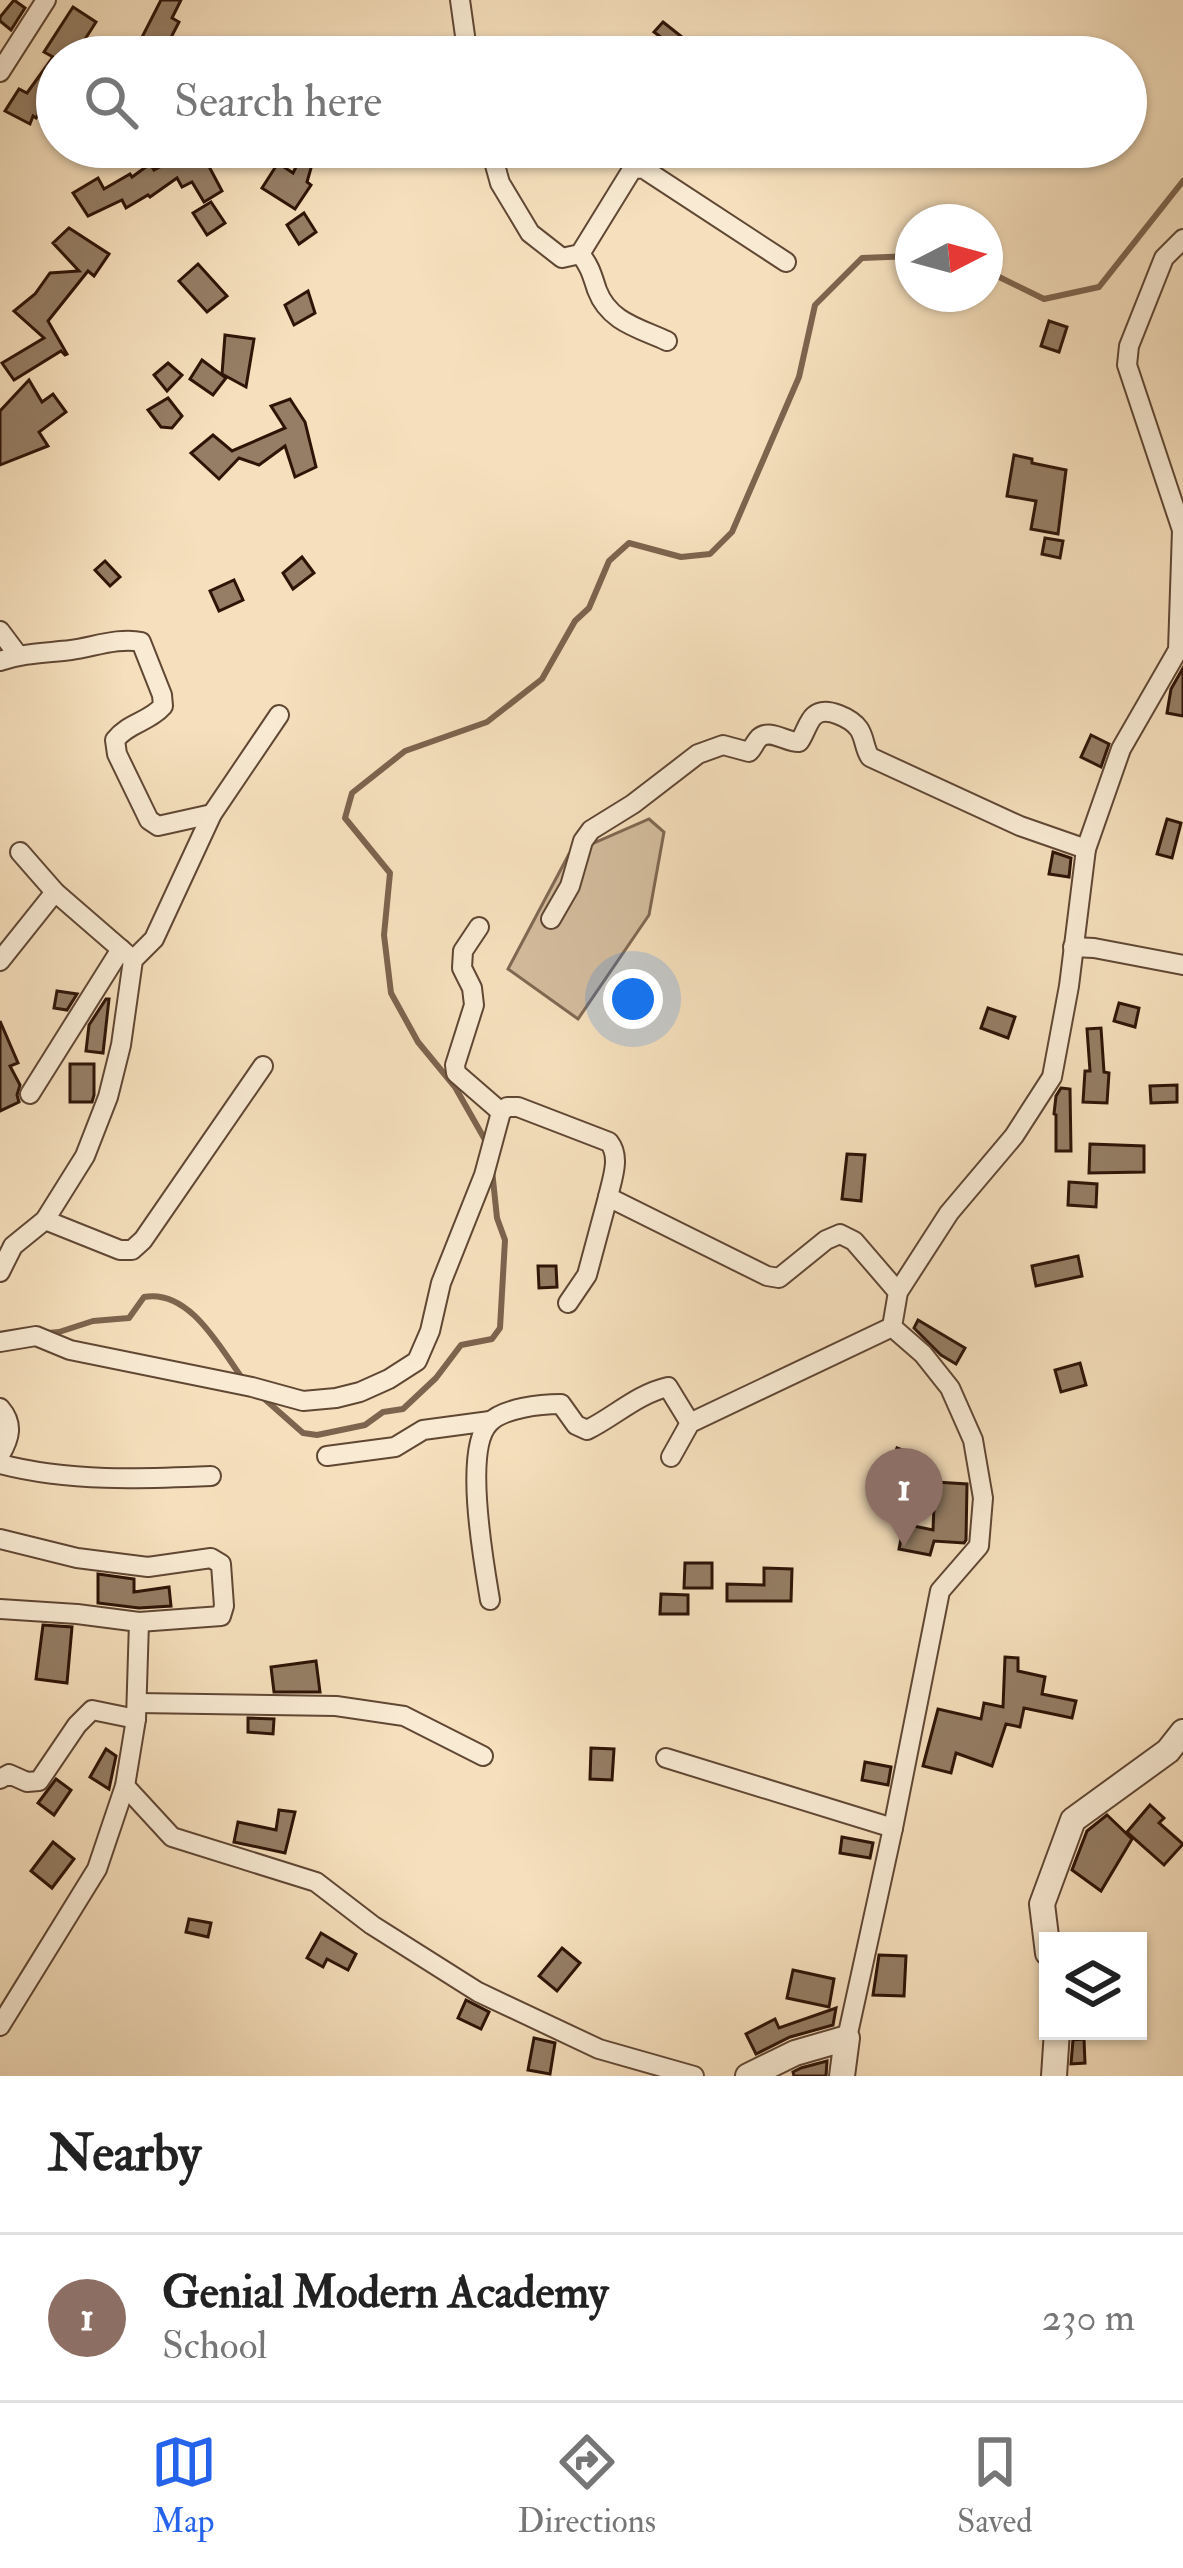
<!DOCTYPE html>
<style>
body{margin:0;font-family:"IM FELL Double Pica",serif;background:#f6f6f6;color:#222}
.controls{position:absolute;right:36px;bottom:36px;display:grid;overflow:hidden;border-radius:0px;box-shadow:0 3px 9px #0004}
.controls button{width:108px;height:108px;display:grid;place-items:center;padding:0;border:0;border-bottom:3px solid #e0e0e0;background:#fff;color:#222;font:60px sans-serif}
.compass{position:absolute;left:895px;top:204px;width:108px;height:108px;border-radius:50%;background:#fff;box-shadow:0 3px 9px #0004;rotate:84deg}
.you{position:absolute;left:633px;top:999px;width:42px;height:42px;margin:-30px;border:9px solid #fff;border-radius:50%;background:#1a73e8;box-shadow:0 0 0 18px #1a73e833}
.badge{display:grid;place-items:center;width:78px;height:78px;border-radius:50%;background:#2563eb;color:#fff;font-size:39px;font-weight:700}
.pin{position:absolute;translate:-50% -99px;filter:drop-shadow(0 3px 6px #0008)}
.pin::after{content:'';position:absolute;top:63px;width:42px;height:36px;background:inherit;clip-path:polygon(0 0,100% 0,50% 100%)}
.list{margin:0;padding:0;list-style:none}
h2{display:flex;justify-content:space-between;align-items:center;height:156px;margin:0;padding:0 48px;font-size:51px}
h2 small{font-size:39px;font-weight:400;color:#767676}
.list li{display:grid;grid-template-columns:78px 1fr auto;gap:36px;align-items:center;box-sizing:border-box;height:168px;padding:0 48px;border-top:3px solid #e0e0e0}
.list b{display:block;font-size:45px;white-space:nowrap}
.list p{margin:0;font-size:39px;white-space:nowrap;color:#767676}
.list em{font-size:39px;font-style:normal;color:#767676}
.icon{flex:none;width:66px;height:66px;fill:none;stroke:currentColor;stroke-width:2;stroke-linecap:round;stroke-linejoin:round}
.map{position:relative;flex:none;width:1183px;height:2076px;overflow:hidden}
.search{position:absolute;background:#fff;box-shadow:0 3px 9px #0004;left:36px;right:36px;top:36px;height:132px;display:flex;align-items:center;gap:30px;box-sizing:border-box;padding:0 42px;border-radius:66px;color:#767676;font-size:45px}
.sheet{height:324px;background:#fff}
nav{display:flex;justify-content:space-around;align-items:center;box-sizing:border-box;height:168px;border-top:3px solid #e0e0e0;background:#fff;font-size:33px;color:#767676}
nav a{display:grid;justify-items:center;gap:6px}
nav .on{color:#2563eb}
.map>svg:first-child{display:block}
.green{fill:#d3bc9d;stroke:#806852;stroke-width:3}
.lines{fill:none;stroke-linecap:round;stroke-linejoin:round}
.stream{stroke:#7d644e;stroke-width:6}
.building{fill:#957e65;stroke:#2e1407;stroke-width:3}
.minor-casing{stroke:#604734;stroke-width:22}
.tertiary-casing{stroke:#604734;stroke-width:28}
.minor{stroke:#f8ead3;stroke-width:18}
.tertiary{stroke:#f8ead3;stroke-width:24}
</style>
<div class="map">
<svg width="1183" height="2076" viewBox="0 0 1183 2076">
<rect width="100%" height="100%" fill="#f5dfbc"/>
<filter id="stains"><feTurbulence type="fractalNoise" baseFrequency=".00167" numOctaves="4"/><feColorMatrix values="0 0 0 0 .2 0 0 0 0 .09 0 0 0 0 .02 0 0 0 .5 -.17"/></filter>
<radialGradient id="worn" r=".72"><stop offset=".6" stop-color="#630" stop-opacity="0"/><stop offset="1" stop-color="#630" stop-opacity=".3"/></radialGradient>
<polygon class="green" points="649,819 664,832 649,915 578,1019 508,969 569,854"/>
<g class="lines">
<g class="stream">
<polyline points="985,270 1044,299 1099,287 1183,181"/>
<polyline points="488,1145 455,1087 418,1042 391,993 384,935 390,873 345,818 352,793 405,751 487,722 542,679 575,621 589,608 609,561 629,543 681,557 710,554 732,532 799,377 815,305 862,258 913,256"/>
<path d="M48,1333l11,-1 34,-11 36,-3 15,-21c45,-8 75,49 98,81"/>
<polyline points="260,1395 303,1433 317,1435 365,1425 383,1412 403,1409 436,1378 461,1345 492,1339 500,1328 505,1240 497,1218 492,1170"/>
</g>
</g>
<g class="building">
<polygon points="14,0 25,8 11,30 0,21 0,17"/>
<polygon points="161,0 181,0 172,18 179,22 163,53 140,41"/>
<polygon points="73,7 96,22 82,44 101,57 57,57 57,86 36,118 33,116 30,124 5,111 19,89 27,93 53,57 44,52"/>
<polygon points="663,22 682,37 674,47 654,32"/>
<polygon points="306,147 317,147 307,182 311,185 295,209 262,188 278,163 293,173"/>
<polygon points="187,152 192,163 204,157 222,191 204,202 192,182 182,187 177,178 150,197 148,195 126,208 122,200 88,216 73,193 98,178 104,189 130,174 132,177 150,164 154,170"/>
<polygon points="211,202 225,223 207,235 193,213"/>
<polygon points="304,213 316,232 299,244 287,225"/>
<polygon points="69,228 109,254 94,276 88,271 48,321 67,354 65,355 61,351 14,380 2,363 44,338 14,311 35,294 50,273 79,271 53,243"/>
<polygon points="198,264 227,296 207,312 179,281"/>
<polygon points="308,291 315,313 294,325 285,305"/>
<polygon points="1049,321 1067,327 1059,352 1041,346"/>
<polygon points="225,335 254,339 246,387 222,374"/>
<polygon points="202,360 226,378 213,395 190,379"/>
<polygon points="168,363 182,375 167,391 154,375"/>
<polygon points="29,380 42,402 53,394 66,412 39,432 48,446 0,465 0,411"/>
<polygon points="168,398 182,416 172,428 161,427 148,410"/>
<polygon points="290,399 305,422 316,467 295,477 285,446 259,465 239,458 219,479 191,453 213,435 232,451 285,428 271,406"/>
<polygon points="1014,455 1032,459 1032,463 1066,470 1058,534 1031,529 1036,501 1007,496"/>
<polygon points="1045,538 1063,541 1060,558 1042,554"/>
<polygon points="302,557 314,573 293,589 283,573"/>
<polygon points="105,561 120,577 110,586 95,570"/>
<polygon points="234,580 243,600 219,611 210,591"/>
<polygon points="1183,668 1183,716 1167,713 1171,689"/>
<polygon points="1091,735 1109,744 1101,767 1081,757"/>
<polygon points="1167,819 1181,823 1172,858 1157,854"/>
<polygon points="1053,852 1071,858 1069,877 1049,874"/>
<polygon points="57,991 77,994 67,1010 54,1008"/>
<polygon points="106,999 109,999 103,1053 86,1051 89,1025"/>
<polygon points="1119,1003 1139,1008 1135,1027 1114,1021"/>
<polygon points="988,1008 1015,1017 1008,1038 981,1028"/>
<polygon points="0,1021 18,1063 10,1066 20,1085 17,1095 19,1102 0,1111"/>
<polygon points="1101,1028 1104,1072 1109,1073 1107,1103 1083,1102 1085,1071 1090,1071 1087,1029"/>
<polygon points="70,1064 94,1064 94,1095 92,1102 70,1102"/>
<polygon points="1177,1085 1177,1102 1151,1103 1150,1086"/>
<polygon points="1061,1088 1070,1089 1071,1151 1056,1151 1056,1115 1054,1114 1056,1096"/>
<polygon points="1090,1144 1144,1146 1144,1172 1089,1173"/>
<polygon points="847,1154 865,1155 861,1201 842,1199"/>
<polygon points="1069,1182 1097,1184 1096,1207 1068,1205"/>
<polygon points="1078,1256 1082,1276 1036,1286 1032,1266"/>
<polygon points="538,1266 556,1266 557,1287 539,1288"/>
<polygon points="918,1320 965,1348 956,1364 941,1355 914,1328"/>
<polygon points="1080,1363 1086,1385 1061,1392 1055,1370"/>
<polygon points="897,1448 913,1454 900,1491 884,1485"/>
<polygon points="935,1482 967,1484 966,1540 964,1543 934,1541 930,1555 899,1549 904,1524 933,1530"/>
<polygon points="685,1563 712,1563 712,1588 684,1588"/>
<polygon points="764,1568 792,1569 791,1601 727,1601 727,1584 764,1585"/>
<polygon points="98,1574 134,1579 134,1592 169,1587 171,1606 139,1608 98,1603"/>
<polygon points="661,1594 688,1595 688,1614 660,1614"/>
<polygon points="43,1625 72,1627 67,1683 36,1679"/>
<polygon points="1005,1657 1018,1658 1018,1671 1045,1677 1042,1694 1076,1701 1072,1718 1024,1708 1020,1727 1006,1724 992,1766 956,1753 951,1773 923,1766 938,1709 981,1719 984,1703 1003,1707"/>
<polygon points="316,1661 320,1692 274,1692 271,1667"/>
<polygon points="248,1718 274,1719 273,1734 248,1732"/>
<polygon points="591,1748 614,1749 612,1780 590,1779"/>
<polygon points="106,1749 116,1756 109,1789 90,1777"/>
<polygon points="865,1762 891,1767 888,1785 862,1780"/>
<polygon points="56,1779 71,1790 54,1815 38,1803"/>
<polygon points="1150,1805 1164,1818 1159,1823 1183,1844 1164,1865 1127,1832"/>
<polygon points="279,1810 295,1812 285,1853 234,1842 238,1822 276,1830"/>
<polygon points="1107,1815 1132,1839 1101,1891 1072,1870 1087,1831"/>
<polygon points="842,1837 873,1843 870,1858 840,1853"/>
<polygon points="53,1842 74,1859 52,1888 31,1871"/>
<polygon points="189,1919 211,1923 208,1937 186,1932"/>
<polygon points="321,1933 356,1954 348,1970 327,1959 323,1967 307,1958"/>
<polygon points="562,1948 580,1963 557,1991 539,1976"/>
<polygon points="879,1955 906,1956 904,1996 873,1995"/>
<polygon points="793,1970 834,1979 829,2007 787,1998"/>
<polygon points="466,2000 489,2012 481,2029 458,2018"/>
<polygon points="836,2008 833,2025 790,2037 756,2054 746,2034 775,2019 779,2028"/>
<polygon points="534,2038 555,2043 550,2074 528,2070"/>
<polygon points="1084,2039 1085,2063 1071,2064 1073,2040"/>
<polygon points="827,2061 826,2076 794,2076 793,2072 801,2068"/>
</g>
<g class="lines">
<defs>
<g id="minor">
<polyline points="460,0 468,57"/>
<polyline points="0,72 46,0"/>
<polyline points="490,147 500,183 530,233 562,258 580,254 633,168 644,169 786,262"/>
<path d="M580,254c10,12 12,21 17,36 12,32 42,38 70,51"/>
<polyline points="0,631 18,655"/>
<path d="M0,661c23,-8 46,-8 71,-11 22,-3 49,-13 70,-8l21,53 1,11c-14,16 -35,17 -48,34l2,14 32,66 9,6 54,-12"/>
<polyline points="20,852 55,892 130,957"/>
<path d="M551,919l19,-33 13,-45 8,-11 42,-26 65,-50 25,-9 26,7c4,-4 6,-10 10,-14 11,-10 28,5 40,4 5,-6 9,-21 15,-26 12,-11 38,3 45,13 6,9 5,19 11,28l150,69 66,23"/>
<polyline points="479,927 463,951 462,968 472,988 474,1005 455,1065 456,1073 501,1112"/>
<polyline points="1073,947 1094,948 1183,965"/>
<polyline points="0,961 55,892"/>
<polyline points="30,1094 121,949"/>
<polyline points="45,1220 120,1250 132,1250 143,1240 263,1066"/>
<polyline points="0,1272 13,1246 45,1220 85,1156 108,1097 121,1045 133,960 154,939 212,814 279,715"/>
<polyline points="568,1303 587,1275 608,1197"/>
<path d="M0,1342l36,-6 34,14 182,37 51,14 33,-3 24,-6 29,-13 28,-18 13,-30 11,-48 43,-108 17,-63 6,-5h11l91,35c12,15 3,37 -1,55l159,79 12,2 47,-38 14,-6 14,7 44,51"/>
<path d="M0,1408c14,16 10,30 0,47"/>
<polyline points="327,1456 395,1447 423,1430 490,1421"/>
<polyline points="671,1457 690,1423 892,1327"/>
<path d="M0,1464c68,18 142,15 211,12"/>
<polyline points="0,1539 77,1558 148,1567 211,1558 221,1564 224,1606 221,1616 139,1622"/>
<path d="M490,1600c-6,-36 -27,-150 -1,-177 14,-15 52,-19 72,-19l15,21 11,5c27,-13 50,-36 81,-43l22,36"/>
<polyline points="0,1609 77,1614 139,1622 136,1719 125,1786 97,1869 0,2026"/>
<polyline points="137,1703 336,1706 404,1716 483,1756"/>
<polyline points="666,1758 893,1828"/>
<polyline points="0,1779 9,1774 27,1782 39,1781 77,1725 92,1710 136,1719"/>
<polyline points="125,1786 172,1837 316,1882 372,1925 478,1992 599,2049 694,2076"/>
<polyline points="847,2038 893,1828 940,1591 979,1546 983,1498 973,1440 950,1388 923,1354 892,1327 898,1292 949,1213 1014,1136 1052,1077 1069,986 1086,849 1121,749 1178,650 1182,530 1127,365 1129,346 1164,258 1183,239"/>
</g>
<g id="tertiary">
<polyline points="1048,1953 1042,1904 1073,1820 1168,1751 1183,1732"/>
<polyline points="748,2076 795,2053 847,2038 842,2076"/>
<polyline points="1054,2076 1057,2031"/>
</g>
</defs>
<use href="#minor" class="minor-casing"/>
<use href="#tertiary" class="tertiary-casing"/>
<use href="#minor" class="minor"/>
<use href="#tertiary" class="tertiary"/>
</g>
<rect width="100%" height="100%" filter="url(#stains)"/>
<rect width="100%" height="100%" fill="url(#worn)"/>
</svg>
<div class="controls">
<button><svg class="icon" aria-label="layers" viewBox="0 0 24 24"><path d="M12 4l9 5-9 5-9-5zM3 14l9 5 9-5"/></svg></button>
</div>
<svg class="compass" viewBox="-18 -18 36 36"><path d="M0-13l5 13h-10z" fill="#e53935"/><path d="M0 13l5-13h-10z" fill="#767676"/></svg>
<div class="you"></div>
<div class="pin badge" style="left:904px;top:1547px;background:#8d6e63">1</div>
<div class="search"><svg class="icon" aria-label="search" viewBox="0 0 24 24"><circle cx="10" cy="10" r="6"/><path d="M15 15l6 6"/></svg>Search here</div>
</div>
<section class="sheet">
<h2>Nearby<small></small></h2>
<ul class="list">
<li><span class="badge" style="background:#8d6e63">1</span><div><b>Genial Modern Academy</b><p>School</p></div><em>230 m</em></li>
</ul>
</section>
<nav>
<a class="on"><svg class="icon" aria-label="map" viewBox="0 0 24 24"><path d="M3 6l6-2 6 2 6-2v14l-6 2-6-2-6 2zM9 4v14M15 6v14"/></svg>Map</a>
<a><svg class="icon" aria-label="directions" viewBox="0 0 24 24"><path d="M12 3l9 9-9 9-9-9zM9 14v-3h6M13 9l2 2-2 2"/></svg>Directions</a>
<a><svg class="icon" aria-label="saved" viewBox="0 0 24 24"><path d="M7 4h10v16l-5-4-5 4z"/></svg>Saved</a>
</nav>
